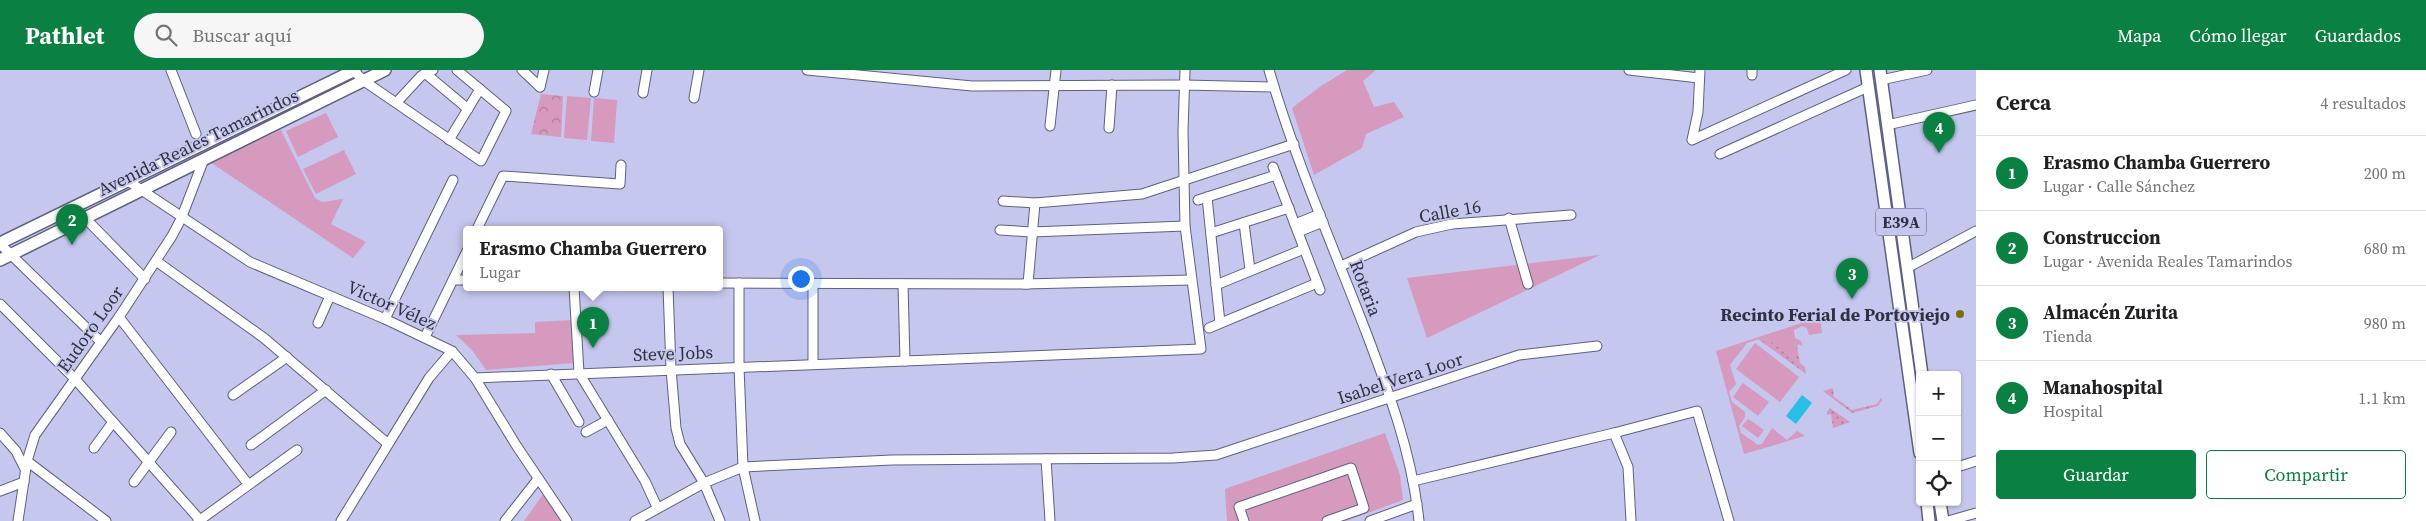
<!DOCTYPE html>
<html lang="es">
<meta charset="utf-8">
<style>
body{margin:0;font-family:"Source Serif 4",serif;background:#f6f6f6;color:#202124}
.controls{position:absolute;right:15px;bottom:15px;display:grid;overflow:hidden;border-radius:5px;box-shadow:0 1px 4px #0004}
.controls button{width:45px;height:45px;display:grid;place-items:center;padding:0;border:0;border-bottom:1px solid #e0e0e0;background:#fff;color:#202124;font:25px sans-serif}
.you{position:absolute;left:800px;top:208px;width:18px;height:18px;margin:-12px;border:4px solid #fff;border-radius:50%;background:#1a73e8;box-shadow:0 0 0 8px #1a73e833}
.badge{display:grid;place-items:center;width:32px;height:32px;border-radius:50%;background:#0b8043;color:#fff;font-size:16px;font-weight:700}
.pin{position:absolute;translate:-50% -41px;filter:drop-shadow(0 1px 2px #0008)}
.pin::after{content:'';position:absolute;top:26px;width:18px;height:15px;background:inherit;clip-path:polygon(0 0,100% 0,50% 100%)}
.popup{position:absolute;left:463px;top:156px;width:260px;height:65px;box-sizing:border-box;display:grid;place-content:center;border-radius:5px;background:#fff;filter:drop-shadow(0 1px 4px #0005);font-size:16px;white-space:nowrap;color:#757577}
.popup b{font-size:19px;color:#202124}
.popup::after{content:'';position:absolute;left:50%;top:100%;margin-left:-10px;border:10px solid transparent;border-top-color:#fff}
.list{margin:0;padding:0;list-style:none}
h2{display:flex;justify-content:space-between;align-items:center;height:65px;margin:0;padding:0 20px;font-size:21px}
h2 small{font-size:16px;font-weight:400;color:#757577}
.list li{display:grid;grid-template-columns:32px 1fr auto;gap:15px;align-items:center;box-sizing:border-box;height:75px;padding:0 20px;border-top:1px solid #e0e0e0}
.list b{display:block;font-size:19px;white-space:nowrap}
.list p{margin:0;font-size:16px;white-space:nowrap;color:#757577}
.list em{font-size:16px;font-style:normal;color:#757577}
.actions{display:flex;gap:10px;padding:15px 20px}
.actions a{flex:1;padding:11px 0;border:1px solid #0b8043;border-radius:5px;text-align:center;font-size:18px;color:#0b8043}
.actions .main{background:#0b8043;color:#fff}
.icon{flex:none;width:28px;height:28px;fill:none;stroke:currentColor;stroke-width:2;stroke-linecap:round;stroke-linejoin:round}
.map{position:relative;flex:none;width:1976px;height:451px;overflow:hidden}
header{display:flex;align-items:center;gap:30px;box-sizing:border-box;height:70px;padding:0 25px;background:#0b8043;color:#fff}
header strong{font-size:24px}
nav{display:flex;gap:28px;margin-inline-start:auto;font-size:18px}
.search{width:350px;height:45px;background:#f6f6f6;display:flex;align-items:center;gap:12px;box-sizing:border-box;padding:0 18px;border-radius:28px;color:#757577;font-size:19px}
main{display:flex}
aside{flex:1;background:#fff}
.map>svg:first-child{display:block}
.grass{fill:#d59abd}
.forest{fill:url(#forest-crowns)}
.garden{fill:url(#garden-dots)}
.water{fill:#2bbde6}
.lines{fill:none;stroke-linecap:round;stroke-linejoin:round}
.minor-casing{stroke:#5e6082;stroke-width:11}
.major-casing{stroke:#5e6082;stroke-width:14}
.minor{stroke:#fff;stroke-width:9}
.major{stroke:#fff;stroke-width:11}
.poi-dot{fill:#796e0b;stroke:#c5c7ee;stroke-width:2}
.labels{text-anchor:middle;dominant-baseline:central;stroke-width:4;stroke-linejoin:round;paint-order:stroke}
.shield{fill:#c5c7ee;stroke:#5d5e74;stroke-width:1}
.shield-label{font-size:16px;font-weight:bold;fill:#303140}
.street-label{font-size:18px;fill:#303140;stroke:#c5c7ee}
.poi-label{font-size:18px;font-weight:bold;fill:#303140;stroke:#c5c7ee;text-anchor:end}
</style>
<header>
<strong>Pathlet</strong>
<div class="search"><svg class="icon" aria-label="search" viewBox="0 0 24 24"><circle cx="10" cy="10" r="6"/><path d="M15 15l6 6"/></svg>Buscar aquí</div>
<nav><a>Mapa</a><a>Cómo llegar</a><a>Guardados</a></nav>
</header>
<main>
<div class="map">
<svg width="1976" height="451" viewBox="0 0 1976 451">
<defs>
<pattern id="forest-crowns" width="20" height="18" patternUnits="userSpaceOnUse" patternTransform="scale(1.25)"><rect width="20" height="18" fill="#d59abd"/><path d="M2 6a3 3 0 1 1 6 0M12 15a3 3 0 1 1 6 0" fill="none" stroke="#ad7e9b"/></pattern>
<pattern id="garden-dots" width="8" height="8" patternUnits="userSpaceOnUse" patternTransform="scale(1.25)"><rect width="8" height="8" fill="#d59abd"/><path d="M2 2h.1M6 6h.1" fill="none" stroke="#ad7e9b" stroke-width="1.8" stroke-linecap="round"/></pattern>
</defs>
<rect width="100%" height="100%" fill="#c5c7ee"/>
<g class="grass">
<polygon points="1347,0 1376,0 1363,11 1374,37 1394,32 1404,47 1366,64 1362,78 1314,105 1292,38 1321,16"/>
<polygon points="567,26 591,28 587,70 564,68"/>
<polygon points="594,28 617,30 614,73 591,71"/>
<polygon points="326,43 338,67 298,87 286,61"/>
<polygon points="281,60 315,128 322,132 343,129 331,154 366,172 353,188 210,92"/>
<polygon points="344,80 356,104 316,124 303,99"/>
<polygon points="1600,185 1427,268 1407,208"/>
<polygon points="1820,247 1822,263 1809,265 1807,258 1802,256 1794,260 1798,292 1765,267 1747,273 1730,295 1736,314 1729,322 1732,332 1745,342 1745,347 1739,356 1741,363 1758,375 1762,374 1772,358 1787,370 1797,361 1805,366 1744,384 1716,281"/>
<polygon points="572,250 574,293 486,300 472,280 456,265 535,263 535,252"/>
<polygon points="1755,273 1799,307 1780,332 1736,299"/>
<polygon points="1743,313 1769,332 1758,346 1733,327"/>
<polygon points="1748,349 1764,360 1758,368 1742,356"/>
<polygon points="1385,363 1400,405 1403,430 1346,451 1227,451 1225,419"/>
<polygon points="544,423 562,451 524,451"/>
</g>
<polygon class="forest" points="541,24 563,26 561,67 531,64"/>
<g class="garden">
<polygon points="1765,267 1797,291 1795,268 1801,271 1802,276 1799,274 1797,276 1800,293 1805,297 1806,304 1758,269"/>
<polygon points="1833,318 1834,327 1852,340 1877,334 1881,328 1882,330 1878,336 1852,343 1823,321"/>
<polygon points="1830,338 1850,352 1833,358 1831,344 1827,345 1827,342"/>
</g>
<polygon class="water" points="1802,325 1812,333 1796,354 1786,346"/>
<g class="lines">
<defs>
<g id="minor">
<polyline points="171,0 196,64"/>
<polyline points="522,0 540,17"/>
<polyline points="807,0 972,16 1184,15 1274,17"/>
<path d="M1269,0c26,90 64,176 97,262 24,63 46,122 53,189"/>
<polyline points="1629,0 1699,8"/>
<polyline points="1700,0 1698,42 1692,70 1846,0"/>
<polyline points="354,1 364,11 481,91 506,41 457,0"/>
<polyline points="425,3 468,39"/>
<polyline points="1752,5 1752,0"/>
<polyline points="1881,10 1927,0"/>
<polyline points="540,17 544,0"/>
<polyline points="594,22 598,0"/>
<polyline points="643,23 647,0"/>
<polyline points="694,28 699,0"/>
<polyline points="397,32 421,6 433,0"/>
<polyline points="1887,55 1976,35"/>
<polyline points="1050,56 1056,0"/>
<polyline points="1109,58 1112,15"/>
<polyline points="449,70 480,19"/>
<polyline points="1720,84 1868,17"/>
<polyline points="1273,97 1320,220"/>
<polyline points="128,111 250,192 385,249 452,281 475,308 516,375 567,451"/>
<polyline points="1207,127 1220,253"/>
<polyline points="1198,130 1276,105"/>
<polyline points="1003,131 1035,133 1142,124 1294,74"/>
<polyline points="84,147 145,209"/>
<polyline points="1509,148 1528,214"/>
<polyline points="1244,153 1250,200"/>
<polyline points="1295,154 1320,144"/>
<polyline points="477,159 503,106 620,114 621,95"/>
<polyline points="1000,160 1032,162 1185,156"/>
<polyline points="1298,162 1323,152"/>
<polyline points="1211,163 1289,138"/>
<polyline points="0,174 101,272"/>
<polyline points="156,191 264,268 387,373"/>
<polyline points="1341,196 1416,162 1452,154 1571,145"/>
<polyline points="1907,198 1976,161"/>
<polyline points="453,210 467,210"/>
<polyline points="719,213 1028,214 1035,133"/>
<polyline points="739,213 739,297 743,397 755,451"/>
<polyline points="1024,214 1191,210"/>
<polyline points="1216,215 1304,179"/>
<polyline points="574,217 579,303 645,411 657,437"/>
<polyline points="668,217 671,299 676,358 680,374 704,413 720,451"/>
<polyline points="0,234 75,309 200,450 198,451"/>
<polyline points="119,247 248,414"/>
<polyline points="385,249 453,110"/>
<polyline points="318,253 330,226"/>
<polyline points="1209,258 1317,213"/>
<polyline points="425,267 467,181"/>
<polyline points="905,291 1201,279 1185,156 1183,61 1185,0"/>
<polyline points="813,294 813,214"/>
<polyline points="551,304 579,352"/>
<polyline points="475,308 905,291 903,214"/>
<polyline points="233,325 287,287"/>
<polyline points="586,362 608,350"/>
<polyline points="0,363 16,381 25,399"/>
<polyline points="1614,363 1697,341 1729,451"/>
<polyline points="251,375 326,320"/>
<polyline points="94,378 113,352"/>
<polyline points="1046,389 1050,451"/>
<polyline points="27,391 106,451"/>
<polyline points="1957,397 1976,391"/>
<polyline points="1413,411 1614,363 1628,397 1631,451"/>
<polyline points="134,412 171,362"/>
<polyline points="0,421 24,412"/>
<polyline points="198,448 200,450 297,380"/>
<polyline points="18,451 27,391 35,365 119,247 172,166 181,149 204,89"/>
<polyline points="341,451 429,308 452,281"/>
<polyline points="505,451 538,409"/>
<polyline points="635,451 704,413 743,397 892,390 1173,388 1216,385 1519,285 1597,276"/>
<polyline points="1244,451 1239,437 1351,398 1364,438 1327,451"/>
<polyline points="1370,451 1417,434"/>
<polyline points="1948,451 1976,443"/>
</g>
<g id="major">
<polyline points="1866,0 1920,383"/>
<polyline points="1880,0 1922,305"/>
<polyline points="0,173 355,0"/>
<polyline points="0,190 385,0"/>
<polyline points="1927,432 1929,451"/>
<polyline points="1940,432 1943,451"/>
</g>
</defs>
<use href="#minor" class="minor-casing"/>
<use href="#major" class="major-casing"/>
<use href="#minor" class="minor"/>
<use href="#major" class="major"/>
</g>
<circle class="poi-dot" cx="1960" cy="244" r="5"/>
<g class="labels">
<rect class="shield" x="1876" y="138.5" width="50" height="27" rx="4"/>
<g class="shield-label">
<text x="1901" y="152">E39A</text>
</g>
<g class="street-label">
<text transform="translate(198 72) rotate(-26)">Avenida Reales Tamarindos</text>
<text transform="translate(1450 141) rotate(-10)">Calle 16</text>
<text transform="translate(1366 218) rotate(69)">Rotaria</text>
<text transform="translate(392 235) rotate(24)">Victor Vélez</text>
<text transform="translate(90 259) rotate(-55)">Eudoro Loor</text>
<text transform="translate(673 283) rotate(-2)">Steve Jobs</text>
<text transform="translate(1400 308) rotate(-18)">Isabel Vera Loor</text>
</g>
<g class="poi-label">
<text x="1950" y="244">Recinto Ferial de Portoviejo</text>
</g>
</g>
</svg>
<div class="controls">
<button>+</button>
<button>−</button>
<button><svg class="icon" aria-label="locate" viewBox="0 0 24 24"><circle cx="12" cy="12" r="6"/><path d="M12 2v4M12 18v4M2 12h4M18 12h4"/></svg></button>
</div>
<div class="you"></div>
<div class="pin badge" style="left:593px;top:278px">1</div>
<div class="popup"><b>Erasmo Chamba Guerrero</b>Lugar</div>
<div class="pin badge" style="left:72px;top:175px">2</div>
<div class="pin badge" style="left:1852px;top:229px">3</div>
<div class="pin badge" style="left:1939px;top:83px">4</div>
</div>
<aside>
<h2>Cerca<small>4 resultados</small></h2>
<ul class="list">
<li><span class="badge">1</span><div><b>Erasmo Chamba Guerrero</b><p>Lugar · Calle Sánchez</p></div><em>200 m</em></li>
<li><span class="badge">2</span><div><b>Construccion</b><p>Lugar · Avenida Reales Tamarindos</p></div><em>680 m</em></li>
<li><span class="badge">3</span><div><b>Almacén Zurita</b><p>Tienda</p></div><em>980 m</em></li>
<li><span class="badge">4</span><div><b>Manahospital</b><p>Hospital</p></div><em>1.1 km</em></li>
</ul>
<div class="actions"><a class="main">Guardar</a><a>Compartir</a></div>
</aside>
</main>
